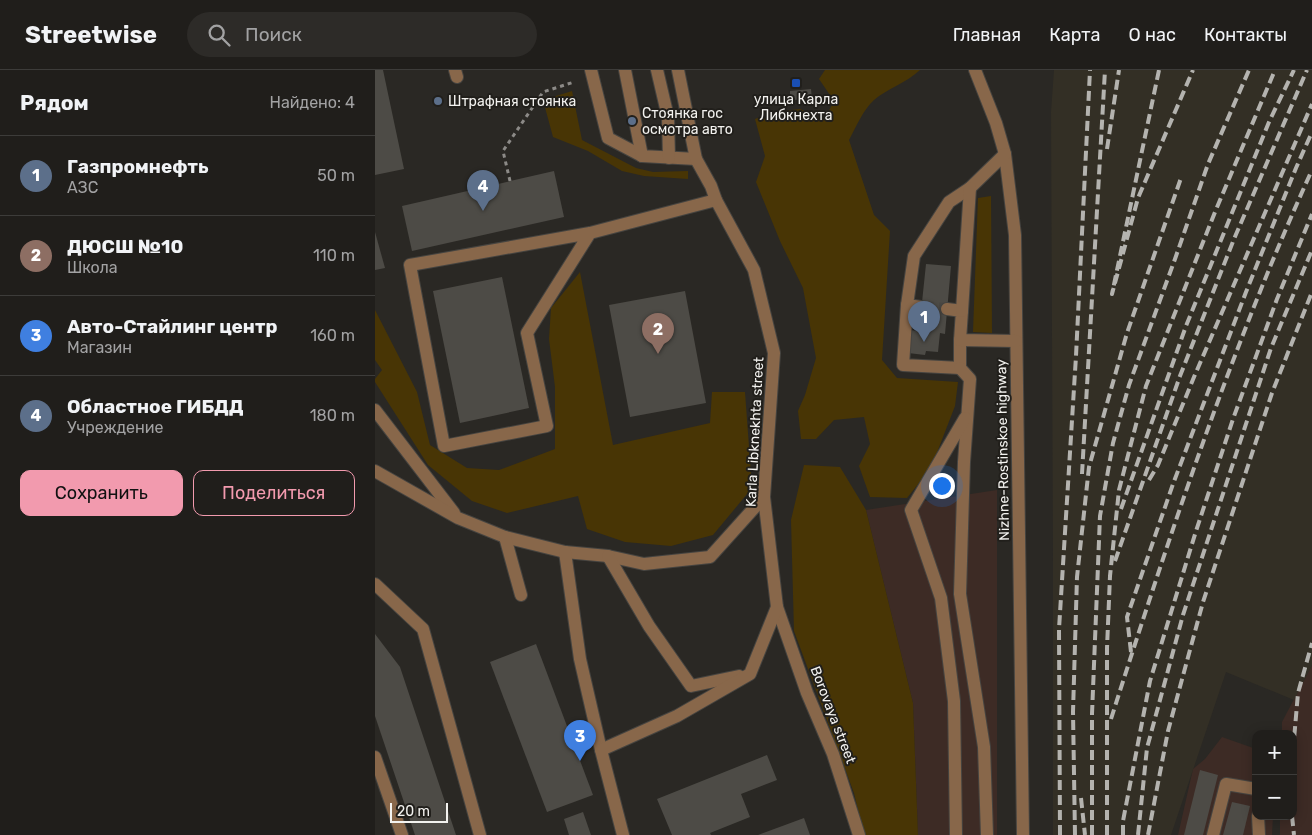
<!DOCTYPE html>
<html lang="ru">
<meta charset="utf-8">
<style>
body{margin:0;font-family:Rubik,sans-serif;background:#2d2b28;color:#f1f3f6}
.controls{position:absolute;right:15px;bottom:15px;display:grid;overflow:hidden;border-radius:10px;box-shadow:0 2px 12px #0003}
.controls button{width:45px;height:45px;display:grid;place-items:center;padding:0;border:0;border-bottom:1px solid #3d3c3a;background:#201e1b;color:#f1f3f6;font:25px sans-serif}
.scale{position:absolute;left:15px;bottom:12px;width:58px;box-sizing:border-box;padding-left:5px;border:2px solid #f3f2ef;border-top:0;font-size:14px;line-height:18px;white-space:nowrap;color:#f3f2ef;-webkit-text-stroke:4px #211f1b;paint-order:stroke}
.you{position:absolute;left:566px;top:415px;width:18px;height:18px;margin:-12px;border:4px solid #fff;border-radius:50%;background:#1a73e8;box-shadow:0 0 0 8px #1a73e833}
.badge{display:grid;place-items:center;width:32px;height:32px;border-radius:50%;background:#f29aae;color:#fff;font-size:16px;font-weight:700}
.pin{position:absolute;translate:-50% -41px;filter:drop-shadow(0 1px 2px #0008)}
.pin::after{content:'';position:absolute;top:26px;width:18px;height:15px;background:inherit;clip-path:polygon(0 0,100% 0,50% 100%)}
.list{margin:0;padding:0;list-style:none}
h2{display:flex;justify-content:space-between;align-items:center;height:65px;margin:0;padding:0 20px;font-size:21px}
h2 small{font-size:16px;font-weight:400;color:#a2a2a3}
.list li{display:grid;grid-template-columns:32px 1fr auto;gap:15px;align-items:center;box-sizing:border-box;height:80px;padding:0 20px;border-top:1px solid #3d3c3a}
.list b{display:block;font-size:19px;white-space:nowrap}
.list p{margin:0;font-size:16px;white-space:nowrap;color:#a2a2a3}
.list em{font-size:16px;font-style:normal;color:#a2a2a3}
.actions{display:flex;gap:10px;padding:15px 20px}
.actions a{flex:1;padding:11px 0;border:1px solid #f29aae;border-radius:10px;text-align:center;font-size:18px;color:#f29aae}
.actions .main{background:#f29aae;color:#111}
.icon{flex:none;width:28px;height:28px;fill:none;stroke:currentColor;stroke-width:2;stroke-linecap:round;stroke-linejoin:round}
.map{position:relative;flex:none;width:937px;height:765px;overflow:hidden}
header{display:flex;align-items:center;gap:30px;box-sizing:border-box;height:70px;padding:0 25px;background:#201e1b;border-bottom:1px solid #3d3c3a}
header strong{font-size:24px}
nav{display:flex;gap:28px;margin-inline-start:auto;font-size:18px}
.search{width:350px;height:45px;background:#2d2b28;display:flex;align-items:center;gap:12px;box-sizing:border-box;padding:0 18px;border-radius:28px;color:#a2a2a3;font-size:19px}
main{display:flex}
aside{flex:1;background:#201e1b}
.map>svg:first-child{display:block}
.industrial{fill:#3d2b25}
.built{fill:#332f25}
.green{fill:#483505}
.building{fill:#4d4b46}
.lines{fill:none;stroke-linecap:round;stroke-linejoin:round}
.minor-tunnel{stroke:#484642;stroke-width:12;stroke-dasharray:12 6;stroke-linecap:butt}
.minor-casing{stroke:#464440;stroke-width:14}
.path{stroke:#8c8a87;stroke-width:3;stroke-dasharray:4 4;stroke-linecap:butt}
.minor{stroke:#88674a;stroke-width:12}
.rail{stroke:#b4b3af;stroke-width:4;stroke-dasharray:10 5;stroke-linecap:butt}
.transit-dot{fill:#1a4fb4;stroke:#211f1b;stroke-width:2}
.service-dot{fill:#5c6f8a;stroke:#211f1b;stroke-width:2}
.labels{text-anchor:middle;dominant-baseline:central;stroke-width:4;stroke-linejoin:round;paint-order:stroke}
.poi-label{font-size:14px;fill:#f3f2ef;stroke:#211f1b;text-anchor:start}
.street-label{font-size:14px;fill:#f3f2ef;stroke:#211f1b}
</style>
<header>
<strong>Streetwise</strong>
<div class="search"><svg class="icon" aria-label="search" viewBox="0 0 24 24"><circle cx="10" cy="10" r="6"/><path d="M15 15l6 6"/></svg>Поиск</div>
<nav><a>Главная</a><a>Карта</a><a>О нас</a><a>Контакты</a></nav>
</header>
<main>
<aside>
<h2>Рядом<small>Найдено: 4</small></h2>
<ul class="list">
<li><span class="badge" style="background:#5c6f8a">1</span><div><b>Газпромнефть</b><p>АЗС</p></div><em>50 m</em></li>
<li><span class="badge" style="background:#8d6e63">2</span><div><b>ДЮСШ №10</b><p>Школа</p></div><em>110 m</em></li>
<li><span class="badge" style="background:#3f7fe0">3</span><div><b>Авто-Стайлинг центр</b><p>Магазин</p></div><em>160 m</em></li>
<li><span class="badge" style="background:#5c6f8a">4</span><div><b>Областное ГИБДД</b><p>Учреждение</p></div><em>180 m</em></li>
</ul>
<div class="actions"><a class="main">Сохранить</a><a>Поделиться</a></div>
</aside>
<div class="map">
<svg width="937" height="765" viewBox="0 0 937 765">
<rect width="100%" height="100%" fill="#2a2824"/>
<g class="industrial">
<polygon points="622,420 622,765 543,765 538,633 491,440"/>
<polygon points="937,595 937,765 905,765 905,746 918,746 918,664 907,664 907,652"/>
<polygon points="847,667 881,679 881,746 898,746 897,765 803,765 818,699 830,689"/>
</g>
<polygon class="built" points="679,0 937,0 937,595 919,630 851,602 796,765 678,765 678,491 676,42"/>
<g class="green">
<path d="M450,0h95c-14,13 -33,19 -46,30 -11,10 -18,27 -25,40l25,75 16,16 -8,129 15,18 61,4 -3,24 -24,62 -24,30 -37,-1 -11,-31 11,-22 -6,-27 -30,3 -18,19h-15l-3,-28 7,-16 11,-37 -13,-70 -23,-47 -24,-59 9,-26 -10,-37 20,-7 25,-3 24,11 10,-19 -15,-22z"/>
<polygon points="197,21 207,70 261,98 278,102 313,101 313,109 269,106 247,101 213,81 178,67 168,30"/>
<polygon points="616,126 617,263 598,262 603,128"/>
<polygon points="205,202 238,375 335,353 337,322 370,322 377,418 338,465 296,476 250,472 212,459 203,426 132,443 97,431 53,395 0,312 0,309 7,300 0,290 0,240 42,322 55,375 92,398 124,400 180,379 180,317 174,269 176,238"/>
<polygon points="429,395 465,397 491,440 538,633 543,765 489,765 479,723 419,561 416,450"/>
</g>
<g class="building">
<polygon points="0,0 8,0 29,99 0,105"/>
<polygon points="436,19 437,29 415,30 415,21"/>
<polygon points="179,101 189,147 37,181 27,136"/>
<polygon points="0,162 10,198 0,200"/>
<polygon points="551,194 576,196 570,264 565,263 563,282 551,281 550,285 533,283 535,260 544,261"/>
<polygon points="127,207 154,338 85,353 58,221"/>
<polygon points="310,221 331,333 255,347 234,235"/>
<polygon points="0,564 25,597 81,765 40,765 0,646"/>
<polygon points="161,574 218,725 172,742 115,592"/>
<polygon points="392,685 402,710 366,724 375,747 335,763 336,765 297,765 282,729"/>
<polygon points="825,700 843,705 828,765 809,765"/>
<polygon points="857,732 875,736 868,765 848,765"/>
<polygon points="208,742 216,765 194,765 189,749"/>
<polygon points="429,748 435,765 383,765"/>
</g>
<g class="lines">
<polyline class="minor-tunnel" points="546,237 572,239"/>
<defs>
<g id="minor">
<polyline points="80,0 82,7"/>
<polyline points="216,0 233,68 267,86"/>
<polyline points="250,0 267,86 321,89"/>
<polyline points="282,0 293,47 294,88"/>
<polyline points="600,0 621,53 630,84 640,165 648,765"/>
<polyline points="215,163 152,263 172,356 69,376 35,195 215,163 341,130"/>
<polyline points="532,235 528,295 585,298 585,270"/>
<polyline points="546,237 532,235 539,186 574,132 595,118 630,84"/>
<polyline points="572,239 587,241 585,270 641,271"/>
<polyline points="587,241 595,118"/>
<polyline points="585,298 595,309 589,392 585,524 609,677 612,765"/>
<polyline points="0,340 79,443"/>
<polyline points="0,401 83,448 130,467 190,482 233,486 269,494 335,487 389,427"/>
<polyline points="130,467 146,525"/>
<polyline points="190,482 205,589 226,680"/>
<polyline points="233,486 274,556 316,616 364,606"/>
<polyline points="0,514 48,559 105,765"/>
<polyline points="402,537 432,623 458,684 484,765"/>
<polyline points="0,687 27,765"/>
<polyline points="883,746 884,765"/>
<polyline points="248,765 226,680 302,646 375,604 402,537 389,427 399,283 379,200 341,130 336,116 321,89 303,0"/>
<polyline points="581,765 579,631 566,528 536,440 590,348"/>
<polyline points="838,765 851,714 881,719"/>
</g>
</defs>
<use href="#minor" class="minor-casing"/>
<polyline class="path" points="135,111 128,81 168,22 199,12"/>
<use href="#minor" class="minor"/>
<g class="rail">
<polyline points="784,0 737,224 763,128 818,0"/>
<polyline points="732,79 744,0"/>
<polyline points="707,404 730,0"/>
<polyline points="774,410 783,395 819,307 937,34"/>
<polyline points="746,439 811,256 894,52 919,0"/>
<polyline points="740,491 805,306 859,169 932,0"/>
<polyline points="756,582 752,547 798,414 871,222 921,98 937,62"/>
<path d="M736,649c59,-185 120,-371 201,-549"/>
<polyline points="918,681 923,623 937,573"/>
<polyline points="706,728 710,765"/>
<polyline points="917,746 919,765"/>
<polyline points="685,765 684,559 701,286 715,0"/>
<polyline points="700,765 698,642 702,507 714,397 752,263 806,108"/>
<polyline points="717,765 717,644 725,446 738,373 754,315 800,189 833,94 874,0"/>
<polyline points="732,765 732,578 735,506 744,420 771,316 840,142 900,0"/>
<polyline points="748,765 748,751 775,611 821,461 858,349 902,229 937,144"/>
<polyline points="763,765 772,678 808,545 896,278 937,180"/>
<polyline points="773,765 793,661 828,532 897,323 937,222"/>
</g>
</g>
<rect class="transit-dot" x="416" y="8" width="10" height="10" rx="2.5"/>
<g class="service-dot">
<circle cx="63" cy="31" r="5"/>
<circle cx="257" cy="51" r="5"/>
</g>
<g class="labels">
<g class="poi-label">
<text x="421" y="29" text-anchor="middle">улица Карла<tspan x="421" dy="16">Либкнехта</tspan></text>
<text x="73" y="31">Штрафная стоянка</text>
<text x="267" y="43">Стоянка гос<tspan x="267" dy="16">осмотра авто</tspan></text>
</g>
<g class="street-label">
<text transform="translate(380 362) rotate(-87)">Karla Libknekhta street</text>
<text transform="translate(628 380) rotate(-91)">Nizhne-Rostinskoe highway</text>
<text transform="translate(458 645) rotate(69)">Borovaya street</text>
</g>
</g>
</svg>
<div class="controls">
<button>+</button>
<button>−</button>
</div>
<div class="scale">20 m</div>
<div class="you"></div>
<div class="pin badge" style="left:549px;top:272px;background:#5c6f8a">1</div>
<div class="pin badge" style="left:283px;top:284px;background:#8d6e63">2</div>
<div class="pin badge" style="left:205px;top:691px;background:#3f7fe0">3</div>
<div class="pin badge" style="left:108px;top:141px;background:#5c6f8a">4</div>
</div>
</main>
